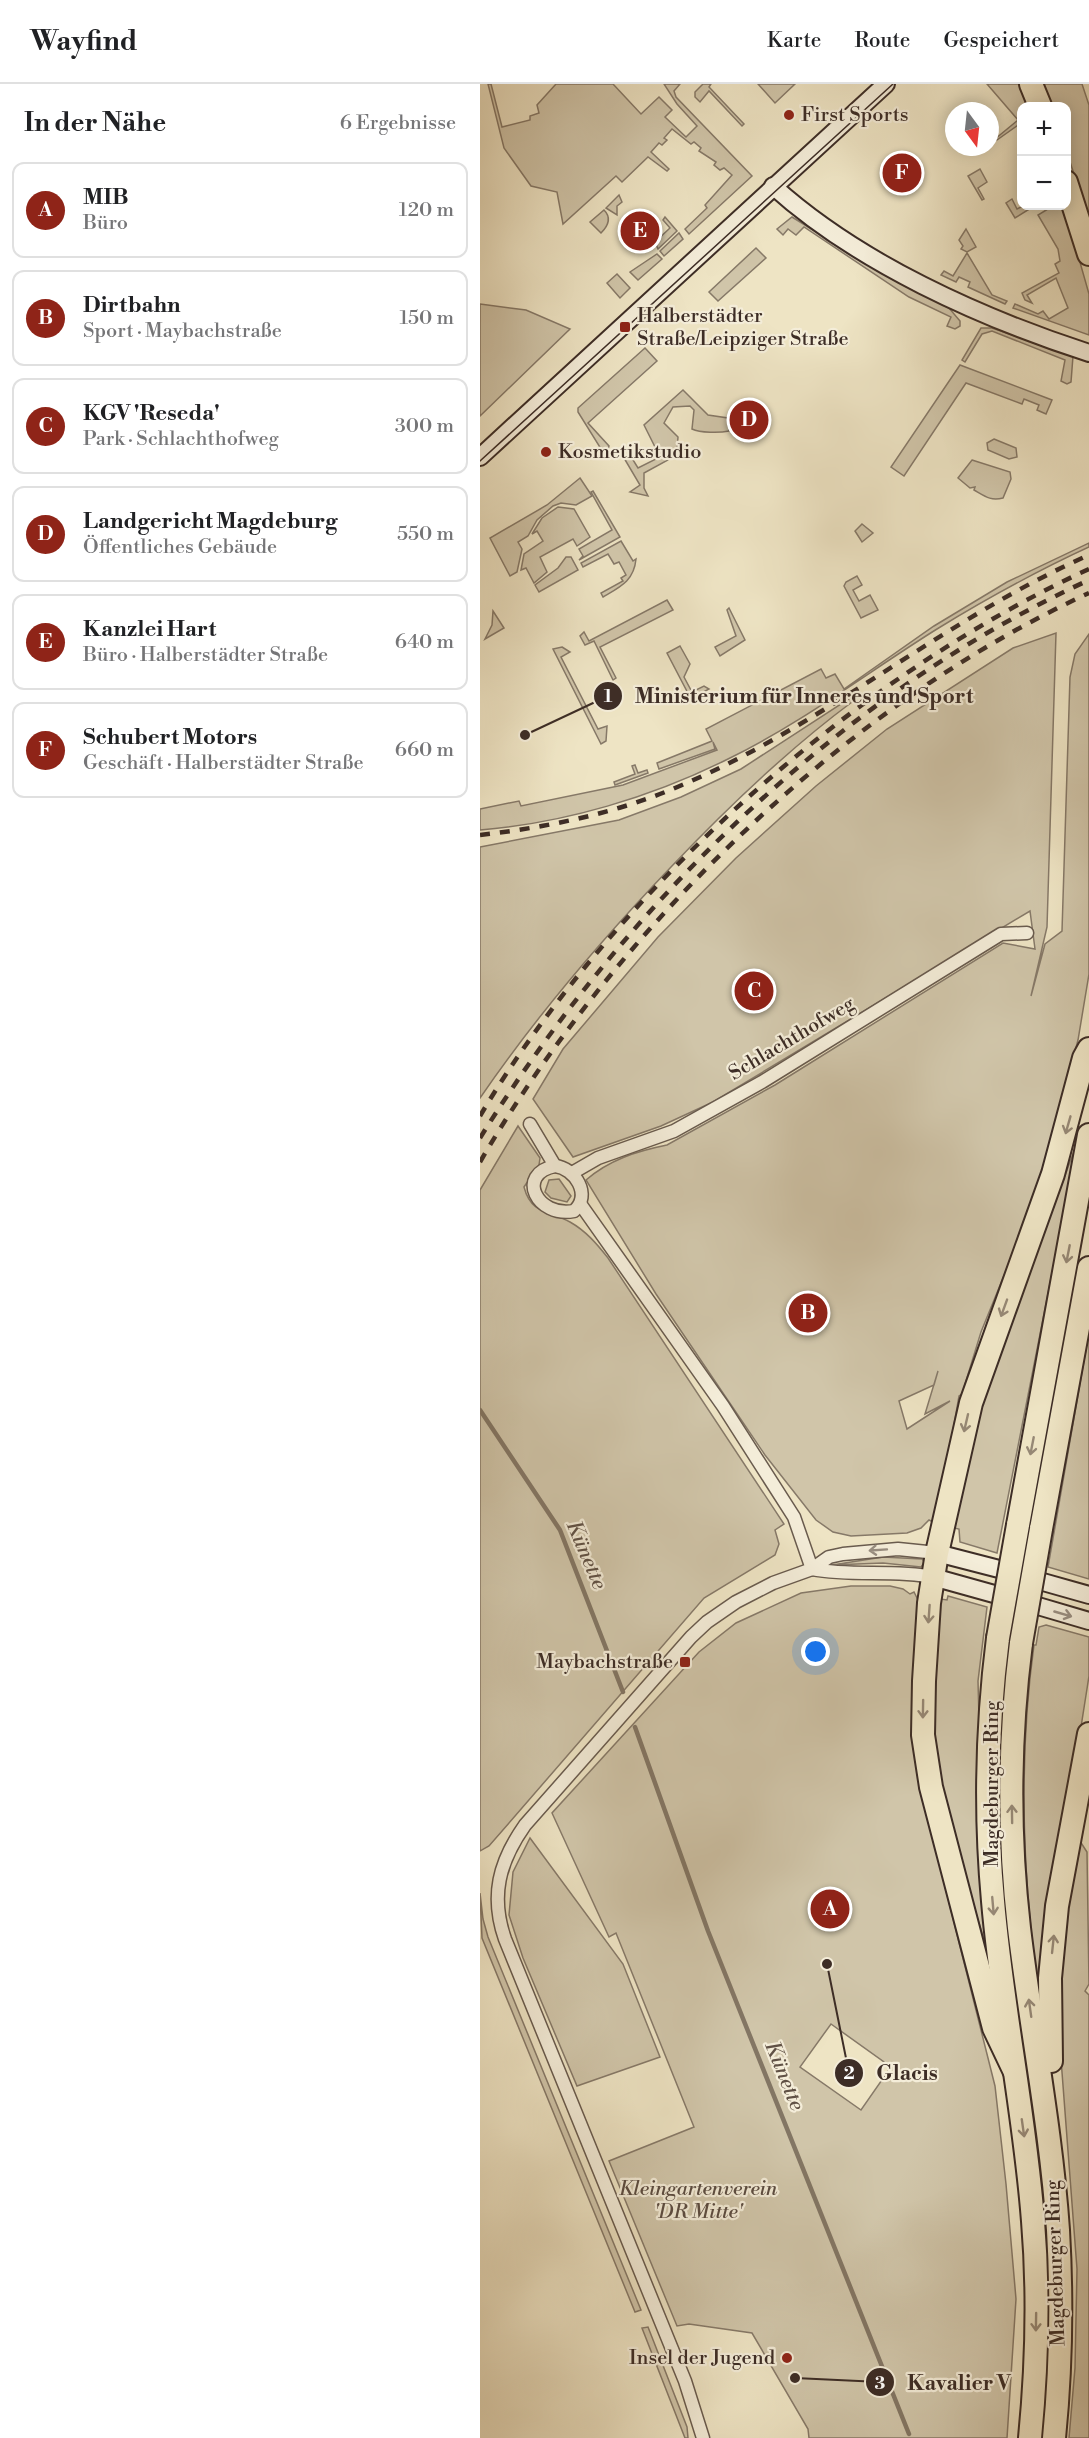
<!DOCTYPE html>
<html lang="de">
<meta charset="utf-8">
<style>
body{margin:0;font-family:"Libre Bodoni",serif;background:#f2f2f2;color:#202124}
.controls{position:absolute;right:18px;top:18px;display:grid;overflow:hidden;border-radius:12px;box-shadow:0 3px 15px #0003}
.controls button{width:54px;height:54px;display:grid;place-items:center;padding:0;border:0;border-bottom:2px solid #e0e0e0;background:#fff;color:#202124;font:30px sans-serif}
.compass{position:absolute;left:465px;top:18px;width:54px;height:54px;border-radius:50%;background:#fff;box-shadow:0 3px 15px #0003;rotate:165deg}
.you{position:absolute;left:336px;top:1568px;width:21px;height:21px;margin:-15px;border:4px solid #fff;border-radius:50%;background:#1a73e8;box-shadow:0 0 0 9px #1a73e833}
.badge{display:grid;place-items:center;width:39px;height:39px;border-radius:50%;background:#8f2418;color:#fff;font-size:20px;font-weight:700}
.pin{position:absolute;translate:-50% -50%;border:3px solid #fff;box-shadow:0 2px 6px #0006}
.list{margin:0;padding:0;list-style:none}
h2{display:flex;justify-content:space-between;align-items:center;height:78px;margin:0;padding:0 24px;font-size:26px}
h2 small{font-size:20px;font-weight:400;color:#757577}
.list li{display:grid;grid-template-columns:39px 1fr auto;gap:18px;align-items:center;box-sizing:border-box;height:96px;margin:0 12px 12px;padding:0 12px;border:2px solid #e0e0e0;border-radius:12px}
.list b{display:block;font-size:22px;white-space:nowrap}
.list p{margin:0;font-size:20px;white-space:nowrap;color:#757577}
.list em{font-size:20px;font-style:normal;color:#757577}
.map{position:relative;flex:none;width:609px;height:2354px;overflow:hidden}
header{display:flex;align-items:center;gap:36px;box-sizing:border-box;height:84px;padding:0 30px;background:#fff;border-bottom:2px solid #e0e0e0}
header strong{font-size:28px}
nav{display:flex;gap:33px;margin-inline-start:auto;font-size:21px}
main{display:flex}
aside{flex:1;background:#fff}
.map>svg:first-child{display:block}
.green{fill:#d0c5a9;stroke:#867968;stroke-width:1.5;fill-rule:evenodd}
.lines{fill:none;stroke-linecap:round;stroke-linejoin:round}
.stream{stroke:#837664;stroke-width:4.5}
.street-casing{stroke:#695b4e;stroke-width:15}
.secondary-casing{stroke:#3d2d26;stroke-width:20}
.highway-casing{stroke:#3d2d26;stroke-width:26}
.street{stroke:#f4edd9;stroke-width:12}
.secondary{stroke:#f4edd9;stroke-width:16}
.highway{stroke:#eee4c4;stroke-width:22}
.tram{stroke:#3d2d26;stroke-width:1.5}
.rail{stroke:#3d2d26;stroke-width:4.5;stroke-dasharray:10 10;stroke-linecap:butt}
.highway-bridge-casing{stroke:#3d2d26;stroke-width:26;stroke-linecap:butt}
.highway-bridge{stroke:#eee4c4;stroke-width:22}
.oneway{stroke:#968875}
.oneway2{stroke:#988d80}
.poi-dot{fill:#8f2418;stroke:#f4edd9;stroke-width:2}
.labels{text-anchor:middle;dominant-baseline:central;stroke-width:4.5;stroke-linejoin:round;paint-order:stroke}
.poi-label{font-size:20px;fill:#3d2d26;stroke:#f4edd9;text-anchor:start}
.street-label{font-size:20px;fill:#3d2d26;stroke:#f4edd9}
.park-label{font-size:20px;font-style:italic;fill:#5a4b40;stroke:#f4edd9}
.water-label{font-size:21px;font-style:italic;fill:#605145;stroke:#f4edd9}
.leader{fill:none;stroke:#3d2d26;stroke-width:2}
.callout-dot{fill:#3d2d26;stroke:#f4edd9;stroke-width:2}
.mark-label{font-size:18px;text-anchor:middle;font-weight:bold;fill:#fff}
.callout-label{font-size:21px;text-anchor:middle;font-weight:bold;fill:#3d2d26;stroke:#f4edd9;stroke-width:4.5;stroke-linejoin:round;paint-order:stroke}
</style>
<header>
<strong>Wayfind</strong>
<nav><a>Karte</a><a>Route</a><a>Gespeichert</a></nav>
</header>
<main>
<aside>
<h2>In der Nähe<small>6 Ergebnisse</small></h2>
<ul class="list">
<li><span class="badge">A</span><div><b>MIB</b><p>Büro</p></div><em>120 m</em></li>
<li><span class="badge">B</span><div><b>Dirtbahn</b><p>Sport · Maybachstraße</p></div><em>150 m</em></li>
<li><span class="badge">C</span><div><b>KGV 'Reseda'</b><p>Park · Schlachthofweg</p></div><em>300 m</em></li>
<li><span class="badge">D</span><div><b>Landgericht Magdeburg</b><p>Öffentliches Gebäude</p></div><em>550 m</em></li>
<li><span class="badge">E</span><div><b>Kanzlei Hart</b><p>Büro · Halberstädter Straße</p></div><em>640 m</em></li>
<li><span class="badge">F</span><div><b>Schubert Motors</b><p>Geschäft · Halberstädter Straße</p></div><em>660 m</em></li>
</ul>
</aside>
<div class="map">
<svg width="609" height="2354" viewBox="0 0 609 2354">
<rect width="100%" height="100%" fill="#eee4c4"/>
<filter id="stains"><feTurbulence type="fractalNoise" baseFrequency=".00333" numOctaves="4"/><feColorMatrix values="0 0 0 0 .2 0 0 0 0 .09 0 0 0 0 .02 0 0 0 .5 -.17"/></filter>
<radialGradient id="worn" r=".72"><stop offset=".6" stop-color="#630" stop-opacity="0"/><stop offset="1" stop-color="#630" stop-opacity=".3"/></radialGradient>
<g class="green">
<polygon points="8,0 11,0 22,43 50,36 50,32 59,29 57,21 76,0 133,0 161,30 179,13 192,26 185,33 206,53 217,42 197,20 184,0 200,0 194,7 196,13 272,92 209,150 205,145 227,124 225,121 252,91 244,84 240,86 234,81 236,78 219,67 221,64 214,58 211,60 192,45 184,54 187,56 182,61 179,59 171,68 189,85 187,87 168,73 142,98 136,92 83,140 77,108 51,102 24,64"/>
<polygon points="223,0 231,0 229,3 264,40 262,42 229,7 220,18 215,13 215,8"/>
<polygon points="278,0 315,0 295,19"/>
<polygon points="507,0 540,0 549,22 542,22 541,39 517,56 515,55 538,36"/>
<polygon points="560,0 602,0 609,21 609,135 587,69 586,22 570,22"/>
<polygon points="500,85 507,98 498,104 504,115 502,116 488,92"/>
<polygon points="139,111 142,118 137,122 137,131 126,124"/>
<polygon points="532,115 537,125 543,122 551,124 535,134 526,119"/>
<polygon points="566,122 584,122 609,210 609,251 533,224 535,220 558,230 563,227 569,235 588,224 576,194 547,211 552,219 545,216 542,209 579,189 575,180 580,177 578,165 558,131 568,125"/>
<path d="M124,126c7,7 5,15 -3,23l-11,-11z"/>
<polygon points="185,133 197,147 178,165 175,158 190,144 183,136"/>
<polygon points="312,133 399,187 469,224 480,237 480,242 475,245 467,242 471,233 429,213 324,143 316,151 308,145 303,151 297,145"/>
<polygon points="486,145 496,163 487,168 481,165 483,162 479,156"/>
<polygon points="199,149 203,155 184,172 180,167"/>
<polygon points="276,164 286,174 238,217 229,208"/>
<polygon points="487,169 512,211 527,217 525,220 488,203 490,198 479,193 476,198 461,191 464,187 473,192"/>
<polygon points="177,170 182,175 158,196 150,188"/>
<polygon points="137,190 150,204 140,214 127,199"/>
<polygon points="0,220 46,226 90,245 0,332"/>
<polygon points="501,244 512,244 593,272 591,298 587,300 581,297 585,276 512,247 502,250 485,278 482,276"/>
<polygon points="165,264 177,277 108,339 129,362 126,373 98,328 98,324"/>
<polygon points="480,281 572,316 566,330 557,326 559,321 544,315 542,320 486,299 424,392 411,383"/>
<path d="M203,306l25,25 20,3 1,13c-9,2 -29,2 -37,-2l2,-19 -4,-4 -17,1 -9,16 14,14 -1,13 -9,10 -24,13v15l4,8 -18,-4 10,-7 -16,-27 6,-3 8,13 22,-11 -16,-32z"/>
<polygon points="514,355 536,364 537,373 529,375 508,366 507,359"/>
<path d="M492,376l38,12 1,7 -8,19c-12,3 -17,-1 -29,-8l1,-3 -5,1 -12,-10z"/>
<polygon points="100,394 112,412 96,421 81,419 73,422 57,436 48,452 38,458 42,465 37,488 30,492 10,454 67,421"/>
<polygon points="113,407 140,453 99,476 103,472 99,465 132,446 111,408"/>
<polygon points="78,423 94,425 110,453 97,462 93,455 60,473 67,488 54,499 46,484 41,486 44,470 63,457 57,447 52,450 62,434"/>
<polygon points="382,440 393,449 382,458 375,447"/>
<path d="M141,457l12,20 3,-2c-2,22 -16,28 -33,38l-2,-4 22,-12 -2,-3 5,-3 -7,-13 -5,2 -6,-10 -25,13 -2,-4z"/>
<path d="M609,459v4c-52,24 -103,52 -152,82 -69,43 -135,94 -209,130 -76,38 -163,64 -248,71v-21l39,-8 2,5 102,-21 94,-35 -4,-8 2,7 -56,20 -2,-6 55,-22 -6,-12 115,-60 5,9 9,-4 9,15 90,-63 73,-44z"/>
<polygon points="86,473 91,473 98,486 59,508 55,501 78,484"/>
<polygon points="377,492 382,501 373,506 379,517 390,511 398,526 381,534 364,502 366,498"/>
<polygon points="187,516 193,526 120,563 136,594 133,596 114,557 105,561 100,552 104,548 109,557"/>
<polygon points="249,524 265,556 240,572 235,563 256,552 247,526"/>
<polygon points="13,527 24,544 5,555 12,541"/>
<path d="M576,549l-9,294 -16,69 14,-52 17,-13 8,-254 5,-23 14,-20v340l-11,66 -44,162 -53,130 -19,62 -3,2 -20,114 -6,12 -4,-2 -8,8 -14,5 -56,3 -18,-4 -17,-12 -51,-65 -40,-59 -69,-102 -70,-114c23,-20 51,-29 81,-35l108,-60 228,-142 32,6 -5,-38 -317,191 -52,24 -88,31 -40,-58 30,-50 95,-112 78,-79 80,-72 71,-57 126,-81zM458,1287l-13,43 25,-13 -43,28 -8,-28 35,-16z"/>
<polygon points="200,562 210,580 204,593 212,608 224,602 229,605 211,615 187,569"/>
<polygon points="82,563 90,568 81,573 118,645 127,642 126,657 121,660 73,565"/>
<path d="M370,614l2,4c-66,49 -124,105 -181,165 -69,72 -134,148 -191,231v-251l139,-27 62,-23 60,-28z"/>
<polygon points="155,681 158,689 167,686 168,689 135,701 134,698 155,690 152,682"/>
<path d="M38,1042l22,32 -1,7 -15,22c7,27 25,24 46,35 16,9 27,22 38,36l176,266 -9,6 4,14 -4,11 -71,43 -215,248 -9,5v-661z"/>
<polygon points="594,1067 596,1067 517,1469 480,1458 479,1445 474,1444 496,1340 511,1293"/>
<polygon points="79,1095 91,1112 87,1118 71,1114 65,1108 69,1096"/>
<polygon points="609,1248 609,1495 568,1483"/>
<polygon points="403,1473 442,1475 445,1478 441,1483 403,1479 352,1481"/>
<path d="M371,1502h39l13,3 7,5 4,-2 5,10 3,193 73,291 11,98 10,115 -9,139h-198l-1,-9 -56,-96 -63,-9 -12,2 -68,-165 85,-34 -78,-194 -7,4 -57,-124 147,-161 37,-29 65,-30zM351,1940l60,43 -30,43 -61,-43z"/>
<polygon points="468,1512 507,1523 498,1597 505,1859 470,1743 454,1664 456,1551 461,1515 467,1516"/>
<path d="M566,1541l43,12v39l-50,318c-17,-117 -21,-232 -5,-349h2l3,-18z"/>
<polygon points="596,1751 607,1768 609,1900 605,1907 609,1911 609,2354 589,2354 595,2284 597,2185 580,1962 581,1884"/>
<polygon points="50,1754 143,1880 180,1973 97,2002 43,1874 29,1831 33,1788"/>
<polygon points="0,1809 3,1835 8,1853 161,2226 155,2228 2,1854"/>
<polygon points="168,2243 207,2343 208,2354 205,2354 162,2244"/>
</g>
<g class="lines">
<g class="stream">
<polyline points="0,1326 80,1446 143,1608"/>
<polyline points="155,1643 228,1847 429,2350"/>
</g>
<defs>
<g id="street">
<polyline points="50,1040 75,1082"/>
<path d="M75,1082c20,2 37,29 19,45 -37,7 -59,-37 -19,-45z"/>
<polyline points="92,1089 118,1074 194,1047 282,998 521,850 547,849"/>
<polyline points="101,1121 243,1322 314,1433 332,1485"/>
<path d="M332,1485c40,8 80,0 121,8"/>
<path d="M223,2354l-18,-57 -180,-442c-15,-43 -6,-77 20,-114l166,-188 16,-15 29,-20 37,-19 39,-14 17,-12 14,-3 55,-5 39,4"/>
</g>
<g id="secondary">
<path d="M293,102c85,77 208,132 316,167"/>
<polyline points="0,373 406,0"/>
<polyline points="457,1469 519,1485"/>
<polyline points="453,1493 514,1510"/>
<polyline points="563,1498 609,1511"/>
<polyline points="558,1522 609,1537"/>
</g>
<g id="highway">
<polyline points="551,0 560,22"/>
<polyline points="586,98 609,170"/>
<polyline points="538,1441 609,1051"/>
<polyline points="561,1445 609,1184"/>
<path d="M518,1554c-11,87 -13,176 -5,263 9,107 32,213 40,320 6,72 4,145 -3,217"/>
<path d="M541,1559c-12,94 -13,190 -2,285 12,101 32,200 39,302 4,69 3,138 -4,208"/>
<polyline points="571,1977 570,1894 577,1822 609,1650"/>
<polyline points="534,1986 514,1944 451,1703 443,1651 444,1597 449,1519 457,1469 491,1319 573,1090 604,974 609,965"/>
</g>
</defs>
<use href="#street" class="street-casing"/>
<use href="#secondary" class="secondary-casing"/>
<use href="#highway" class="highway-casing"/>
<use href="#street" class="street"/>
<use href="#secondary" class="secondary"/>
<use href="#highway" class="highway"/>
<polyline class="tram" points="0,377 413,0"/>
<g class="rail">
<path d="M0,751c69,-8 138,-22 202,-50 144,-61 264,-167 407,-230"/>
<path d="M0,1032c132,-223 374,-439 609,-547"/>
<path d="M0,1054c144,-232 358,-443 609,-558"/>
<path d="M0,1078c135,-232 363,-456 609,-569"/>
</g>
<defs>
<g id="highway-bridge">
<polyline points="518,1554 538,1441"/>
<polyline points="541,1559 561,1445"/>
</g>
</defs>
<use href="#highway-bridge" class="highway-bridge-casing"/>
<use href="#highway-bridge" class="highway-bridge"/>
</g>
<defs><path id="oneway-shaft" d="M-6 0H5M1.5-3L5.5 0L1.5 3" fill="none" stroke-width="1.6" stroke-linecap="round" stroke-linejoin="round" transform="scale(1.5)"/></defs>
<g class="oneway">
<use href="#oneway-shaft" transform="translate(588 1041) rotate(106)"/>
<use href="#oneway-shaft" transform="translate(588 1170) rotate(101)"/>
<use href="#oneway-shaft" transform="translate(524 1224) rotate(110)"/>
<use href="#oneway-shaft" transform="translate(486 1339) rotate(103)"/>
<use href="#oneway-shaft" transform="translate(552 1362) rotate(101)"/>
<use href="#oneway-shaft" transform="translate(449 1530) rotate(94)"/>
<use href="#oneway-shaft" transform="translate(443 1625) rotate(91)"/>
<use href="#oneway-shaft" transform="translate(532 1730) rotate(-91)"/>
<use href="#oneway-shaft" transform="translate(513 1822) rotate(85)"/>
<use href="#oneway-shaft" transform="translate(573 1860) rotate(-84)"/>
<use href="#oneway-shaft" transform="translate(550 1924) rotate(-98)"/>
<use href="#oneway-shaft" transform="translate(543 2044) rotate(82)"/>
<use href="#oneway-shaft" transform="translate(556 2238) rotate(91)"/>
</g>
<g class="oneway2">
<use href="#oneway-shaft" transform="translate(398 1466) rotate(176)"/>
<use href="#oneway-shaft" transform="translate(583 1530) rotate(16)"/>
</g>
<g class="poi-dot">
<circle cx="309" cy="31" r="6"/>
<rect x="139" y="237" width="12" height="12" rx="3"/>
<circle cx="66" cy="368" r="6"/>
<rect x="199" y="1572" width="12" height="12" rx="3"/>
<circle cx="307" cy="2274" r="6"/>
</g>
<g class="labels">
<g class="poi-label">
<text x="321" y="31">First Sports</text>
<text x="157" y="232">Halberstädter<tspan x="157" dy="23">Straße/Leipziger Straße</tspan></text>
<text x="78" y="368">Kosmetikstudio</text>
<text x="193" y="1578" text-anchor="end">Maybachstraße</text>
<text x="295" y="2274" text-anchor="end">Insel der Jugend</text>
</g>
<g class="street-label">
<text transform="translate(312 955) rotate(-31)">Schlachthofweg</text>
<text transform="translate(512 1700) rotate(-90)">Magdeburger Ring</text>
<text transform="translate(576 2179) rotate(-92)">Magdeburger Ring</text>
</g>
<g class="park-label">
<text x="218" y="2105">Kleingartenverein<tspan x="218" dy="23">'DR Mitte'</tspan></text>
</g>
<g class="water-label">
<text transform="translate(106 1471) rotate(67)">Künette</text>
<text transform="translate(304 1992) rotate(68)">Künette</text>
</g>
</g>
<path class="leader" d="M45 651L128 612M347 1880L369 1989M315 2294L400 2298"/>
<g class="callout-dot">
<circle cx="45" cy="651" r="6"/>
<circle cx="347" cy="1880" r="6"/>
<circle cx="315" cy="2294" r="6"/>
<circle cx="128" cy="612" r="15"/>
<circle cx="369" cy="1989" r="15"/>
<circle cx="400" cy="2298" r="15"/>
</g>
<g class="mark-label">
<text x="128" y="618">1</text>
<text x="369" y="1995">2</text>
<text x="400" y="2305">3</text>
</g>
<g class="callout-label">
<text x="324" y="619">Ministerium für Inneres und Sport</text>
<text x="427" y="1996">Glacis</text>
<text x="479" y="2306">Kavalier V</text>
</g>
<rect width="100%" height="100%" filter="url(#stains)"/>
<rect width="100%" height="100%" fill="url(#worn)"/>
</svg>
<div class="controls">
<button>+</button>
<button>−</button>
</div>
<svg class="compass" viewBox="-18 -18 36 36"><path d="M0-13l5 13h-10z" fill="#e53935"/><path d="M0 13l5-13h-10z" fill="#757577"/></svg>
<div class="you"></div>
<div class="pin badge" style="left:350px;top:1825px">A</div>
<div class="pin badge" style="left:328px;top:1229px">B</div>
<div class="pin badge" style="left:274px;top:907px">C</div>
<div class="pin badge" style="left:269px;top:336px">D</div>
<div class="pin badge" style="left:160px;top:147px">E</div>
<div class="pin badge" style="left:422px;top:89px">F</div>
</div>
</main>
